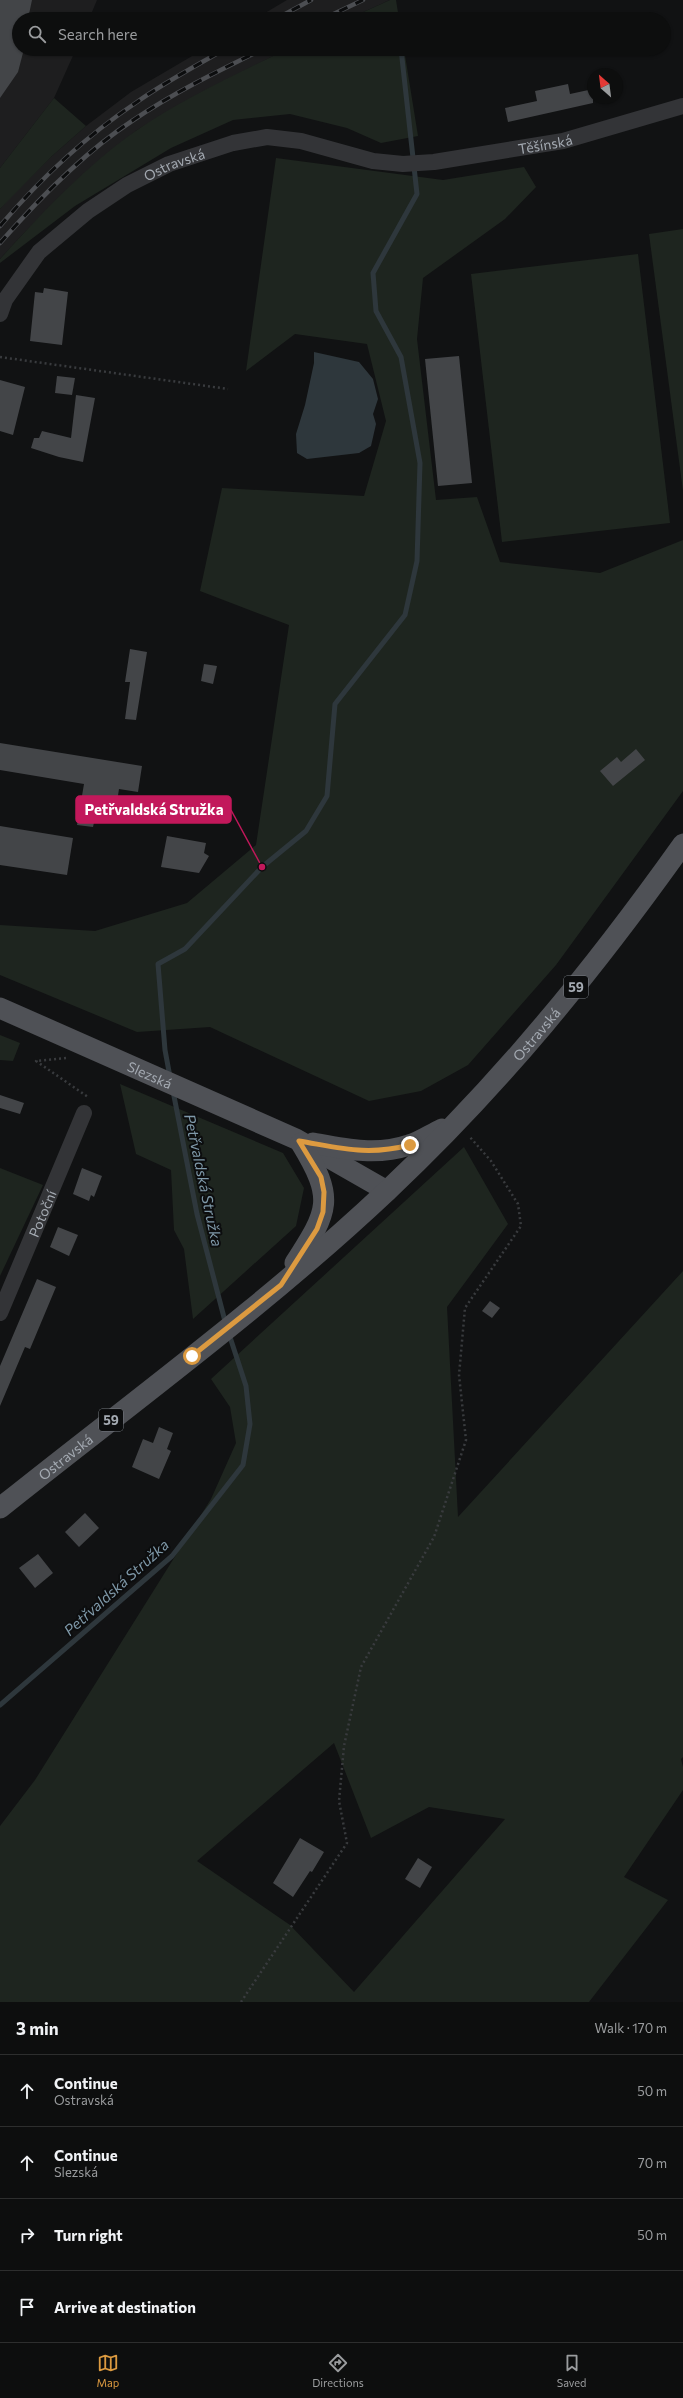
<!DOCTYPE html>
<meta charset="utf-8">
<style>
body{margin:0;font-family:Commissioner,sans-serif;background:#1b1c1c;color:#f1f3f6}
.compass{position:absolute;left:587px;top:68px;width:36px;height:36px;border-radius:50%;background:#0d0e0e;box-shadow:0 1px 3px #0004;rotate:332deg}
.stop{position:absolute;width:12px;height:12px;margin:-9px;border:3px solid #dc9a40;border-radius:50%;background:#fff}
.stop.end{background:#dc9a40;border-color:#fff;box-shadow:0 1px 4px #0008}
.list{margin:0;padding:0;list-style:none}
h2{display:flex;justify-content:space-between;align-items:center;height:52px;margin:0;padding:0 16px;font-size:17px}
h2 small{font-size:13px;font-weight:400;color:#9a9c9e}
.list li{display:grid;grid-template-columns:26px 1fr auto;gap:12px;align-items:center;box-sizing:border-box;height:72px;padding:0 16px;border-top:1px solid #2d2e2e}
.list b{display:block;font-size:15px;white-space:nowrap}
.list p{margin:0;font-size:13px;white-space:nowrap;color:#9a9c9e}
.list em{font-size:13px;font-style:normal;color:#9a9c9e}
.icon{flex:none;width:22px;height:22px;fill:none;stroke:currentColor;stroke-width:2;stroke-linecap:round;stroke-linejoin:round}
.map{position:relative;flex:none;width:683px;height:2002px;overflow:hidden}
.search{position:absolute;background:#0d0e0e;box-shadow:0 1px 3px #0004;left:12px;right:12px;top:12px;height:44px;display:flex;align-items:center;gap:10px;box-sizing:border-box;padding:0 14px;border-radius:22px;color:#9a9c9e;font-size:15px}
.sheet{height:340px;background:#0d0e0e}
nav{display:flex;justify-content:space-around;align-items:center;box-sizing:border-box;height:56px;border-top:1px solid #2d2e2e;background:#0d0e0e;font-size:11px;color:#9a9c9e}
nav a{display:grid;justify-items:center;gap:2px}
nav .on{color:#dc9a40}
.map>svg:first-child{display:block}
.built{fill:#1e1e1f}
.green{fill:#1e251f;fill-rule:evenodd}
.water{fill:#2e373c}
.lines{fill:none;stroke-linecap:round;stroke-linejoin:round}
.stream{stroke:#2e373c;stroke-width:5}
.building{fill:#434548}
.path{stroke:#393b3e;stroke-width:2.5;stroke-dasharray:2 3;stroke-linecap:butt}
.minor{stroke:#333437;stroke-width:16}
.major{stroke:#4f5156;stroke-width:21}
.rail-casing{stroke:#4c4e52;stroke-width:4.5}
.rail{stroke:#0c0d0e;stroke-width:3;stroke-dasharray:9;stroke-linecap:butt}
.route{stroke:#dc9a40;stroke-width:5}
.labels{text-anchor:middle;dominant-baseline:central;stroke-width:4;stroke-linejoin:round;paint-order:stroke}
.shield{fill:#0c0d0e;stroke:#767b81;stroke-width:1}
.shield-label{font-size:13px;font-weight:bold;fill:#a4aab2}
.street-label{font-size:14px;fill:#a4aab2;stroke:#0c0d0e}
.water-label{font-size:15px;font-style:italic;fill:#7f99a9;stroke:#0c0d0e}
.leader{fill:none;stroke:#c2185b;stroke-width:1.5}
.callout-dot{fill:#c2185b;stroke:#0c0d0e;stroke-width:1.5}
.callout{fill:#c2185b;stroke:#c2185b;stroke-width:1.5}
.callout-label{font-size:15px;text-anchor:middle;font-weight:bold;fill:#fff}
</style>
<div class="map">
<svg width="683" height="2002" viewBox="0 0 683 2002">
<rect width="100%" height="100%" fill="#111213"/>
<g class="built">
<polygon points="0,0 97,0 89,19 19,19 19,49 76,49 54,98 0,168"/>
<polygon points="287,0 390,0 348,19 255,19"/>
<polygon points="204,49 287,49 202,92 137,130 92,167 23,234 0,259 0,209 6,202 52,156 86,126 131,92"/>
</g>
<g class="green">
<polygon points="390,0 396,0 399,19 348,19"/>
<path d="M287,49h117l14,87 -37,7 -34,-15 -57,-14 -57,6 -62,28 -96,58 -75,57v-4c40,-44 88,-95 137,-129 47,-32 100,-56 150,-81z"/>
<polygon points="54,98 86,126 52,156 0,209 0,168"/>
<polygon points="276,158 443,180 524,167 536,187 505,219 423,278 417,339 436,500 477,497 500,562 600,573 683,540 683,791 556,965 468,1065 421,1091 369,1101 210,1027 137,1032 0,975 0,925 95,931 187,903 256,845 289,625 200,591 222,488 364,496 386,421 367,344 295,334 246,371"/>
<polygon points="683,229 683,491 649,234"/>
<polygon points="638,254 670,523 502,542 471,274"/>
<polygon points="0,1035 20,1043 13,1061 0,1060"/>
<polygon points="120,1084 283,1153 304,1188 296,1226 193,1319 184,1249 174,1230 171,1170 136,1154"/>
<path d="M464,1147l44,77 -61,83 11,210 225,-246v486l-2,2 2,8v23l-59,87 44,23 -79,102h-589v-176l35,-46 176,-281 25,-56 -6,-36 -19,-28zM334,1743l37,95 58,-31 76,12 -151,173 -64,-67 -93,-64z"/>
<polygon points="0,1168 43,1185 0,1276"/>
</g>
<polygon class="water" points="314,352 359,362 373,379 378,399 373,414 376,424 371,446 359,453 307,459 297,453 296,434 305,405 314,363"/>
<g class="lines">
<g class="stream">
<polyline points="170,1077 165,1050 158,964 185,949 262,867 306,831 327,796 335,704 405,615 417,561 420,463 401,357 376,311 373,273 417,194 401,49"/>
<polyline points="173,1091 197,1214 226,1325"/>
<polyline points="0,1705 172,1556 243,1465 250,1424 246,1386 229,1334"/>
</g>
</g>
<g class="building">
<polygon points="0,0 32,0 28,19 19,19 19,49 24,49 18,72 0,98"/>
<polygon points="568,84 570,94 593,89 593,103 508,122 505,108 537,101 535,91"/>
<polygon points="44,288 68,292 62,345 30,341 35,292 43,293"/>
<polygon points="459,356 472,483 438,486 425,359"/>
<polygon points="57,376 75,378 72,395 55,393"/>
<polygon points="0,380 25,387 13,435 0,431"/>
<polygon points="76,395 95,398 83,462 59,457 31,448 34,438 39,438 42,431 71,438"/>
<polygon points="130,649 147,652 136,720 125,719 130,682 125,682"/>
<polygon points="204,664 217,666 213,684 201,681"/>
<polygon points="0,743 142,766 138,792 119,789 114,821 95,818 93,827 77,825 84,784 0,770"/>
<polygon points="636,749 645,760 613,786 600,771 617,757 621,762"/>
<polygon points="0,826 73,838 67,875 0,865"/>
<polygon points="167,836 206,843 204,853 209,856 199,873 161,867"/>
<polygon points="0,1095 24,1103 20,1114 0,1108"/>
<polygon points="82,1168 102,1176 94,1197 91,1195 89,1201 73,1194"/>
<polygon points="58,1227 78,1235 69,1256 50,1247"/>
<polygon points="37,1279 56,1287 30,1349 25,1347 0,1406 0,1366"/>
<polygon points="490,1301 500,1308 492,1318 482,1311"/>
<polygon points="159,1427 173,1433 167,1449 171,1451 159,1479 132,1467 143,1439 153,1443"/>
<polygon points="85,1513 99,1528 79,1547 65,1532"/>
<polygon points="38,1554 53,1573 35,1588 19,1568"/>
<polygon points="300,1838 324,1852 312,1872 310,1871 293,1897 273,1883"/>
<polygon points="418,1858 432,1867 420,1888 405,1879"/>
</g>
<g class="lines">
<g class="path">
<polyline points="0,357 228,389"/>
<polyline points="66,1058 36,1061 88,1097"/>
<polyline points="241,2002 347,1843 339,1801 344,1746 361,1667 434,1537 466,1440 459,1375 465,1308 521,1226 518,1204 491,1161 469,1136"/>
</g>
<g class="minor">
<path id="s1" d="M0,314l5,-14 34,-48 49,-41 39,-26 42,-21 64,-21 34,-6 34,4 72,20 30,3 31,-2 129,-21 120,-35"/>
<path id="s2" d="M0,1313l84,-200"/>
</g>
<g class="major">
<path id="s3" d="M0,1008l296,131 91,52"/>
<path d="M313,1143c32,6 63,13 96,2 11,-3 22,-11 33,-16"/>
<path d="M295,1263c34,-53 40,-64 6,-120"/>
<path id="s4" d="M0,1508c130,-104 266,-203 387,-317 113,-106 207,-222 296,-347"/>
</g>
<defs>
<g id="rail">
<polyline points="276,19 311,0"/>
<polyline points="323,19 363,0"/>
<path d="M0,226c40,-47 86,-90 137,-124 28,-20 59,-36 88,-53"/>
<path d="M0,243c36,-41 86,-92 132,-122 41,-28 86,-50 131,-72"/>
</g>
</defs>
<use href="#rail" class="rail-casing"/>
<use href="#rail" class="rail"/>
</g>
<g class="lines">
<path class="route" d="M192,1356l89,-71 36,-56 6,-17 1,-20 -3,-15 -22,-36c42,7 68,15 111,4"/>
</g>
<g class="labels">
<g class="shield">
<rect x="564" y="976" width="24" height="22" rx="3"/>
<rect x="99" y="1409" width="24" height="22" rx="3"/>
</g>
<g class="shield-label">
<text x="576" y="987">59</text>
<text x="111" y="1420">59</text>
</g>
<g class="street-label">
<text stroke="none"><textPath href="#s1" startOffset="616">Těšínská</textPath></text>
<text stroke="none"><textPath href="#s1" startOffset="236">Ostravská</textPath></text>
<text stroke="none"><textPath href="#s4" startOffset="717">Ostravská</textPath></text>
<text stroke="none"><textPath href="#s3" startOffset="164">Slezská</textPath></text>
<text stroke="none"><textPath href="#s2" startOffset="108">Potoční</textPath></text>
<text stroke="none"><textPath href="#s4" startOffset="83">Ostravská</textPath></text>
</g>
<g class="water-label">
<text transform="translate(204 1180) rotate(78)">Petřvaldská Stružka</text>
<text transform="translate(116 1587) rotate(-42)">Petřvaldská Stružka</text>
</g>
</g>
<path class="leader" d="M262 867L231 810"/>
<circle class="callout-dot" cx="262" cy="867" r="4"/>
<rect class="callout" x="76" y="796" width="155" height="27" rx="4"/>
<g class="callout-label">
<text x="154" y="815">Petřvaldská Stružka</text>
</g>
</svg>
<svg class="compass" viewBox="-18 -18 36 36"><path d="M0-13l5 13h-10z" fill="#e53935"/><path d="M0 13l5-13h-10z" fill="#9a9c9e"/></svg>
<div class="stop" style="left:192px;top:1356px"></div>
<div class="stop end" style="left:410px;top:1145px"></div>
<div class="search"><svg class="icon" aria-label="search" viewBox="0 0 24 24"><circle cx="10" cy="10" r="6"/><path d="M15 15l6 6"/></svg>Search here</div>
</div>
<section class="sheet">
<h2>3 min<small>Walk · 170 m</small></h2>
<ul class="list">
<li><svg class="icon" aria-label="ahead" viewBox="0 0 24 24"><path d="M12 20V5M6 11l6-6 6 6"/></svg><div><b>Continue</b><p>Ostravská</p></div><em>50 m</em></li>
<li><svg class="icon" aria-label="ahead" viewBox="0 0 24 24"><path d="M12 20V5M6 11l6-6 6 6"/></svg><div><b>Continue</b><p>Slezská</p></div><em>70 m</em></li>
<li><svg class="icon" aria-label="right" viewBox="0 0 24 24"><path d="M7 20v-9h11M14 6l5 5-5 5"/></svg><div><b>Turn right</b></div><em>50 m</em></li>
<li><svg class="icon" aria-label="arrive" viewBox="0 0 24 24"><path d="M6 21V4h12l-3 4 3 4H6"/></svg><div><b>Arrive at destination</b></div></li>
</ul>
</section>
<nav>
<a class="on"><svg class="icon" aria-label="map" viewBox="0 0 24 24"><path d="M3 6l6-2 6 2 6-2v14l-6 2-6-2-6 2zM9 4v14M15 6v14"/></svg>Map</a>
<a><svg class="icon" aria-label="directions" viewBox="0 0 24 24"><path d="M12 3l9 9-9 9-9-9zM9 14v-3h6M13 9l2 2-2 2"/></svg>Directions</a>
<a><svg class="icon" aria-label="saved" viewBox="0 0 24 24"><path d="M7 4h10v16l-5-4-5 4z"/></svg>Saved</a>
</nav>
